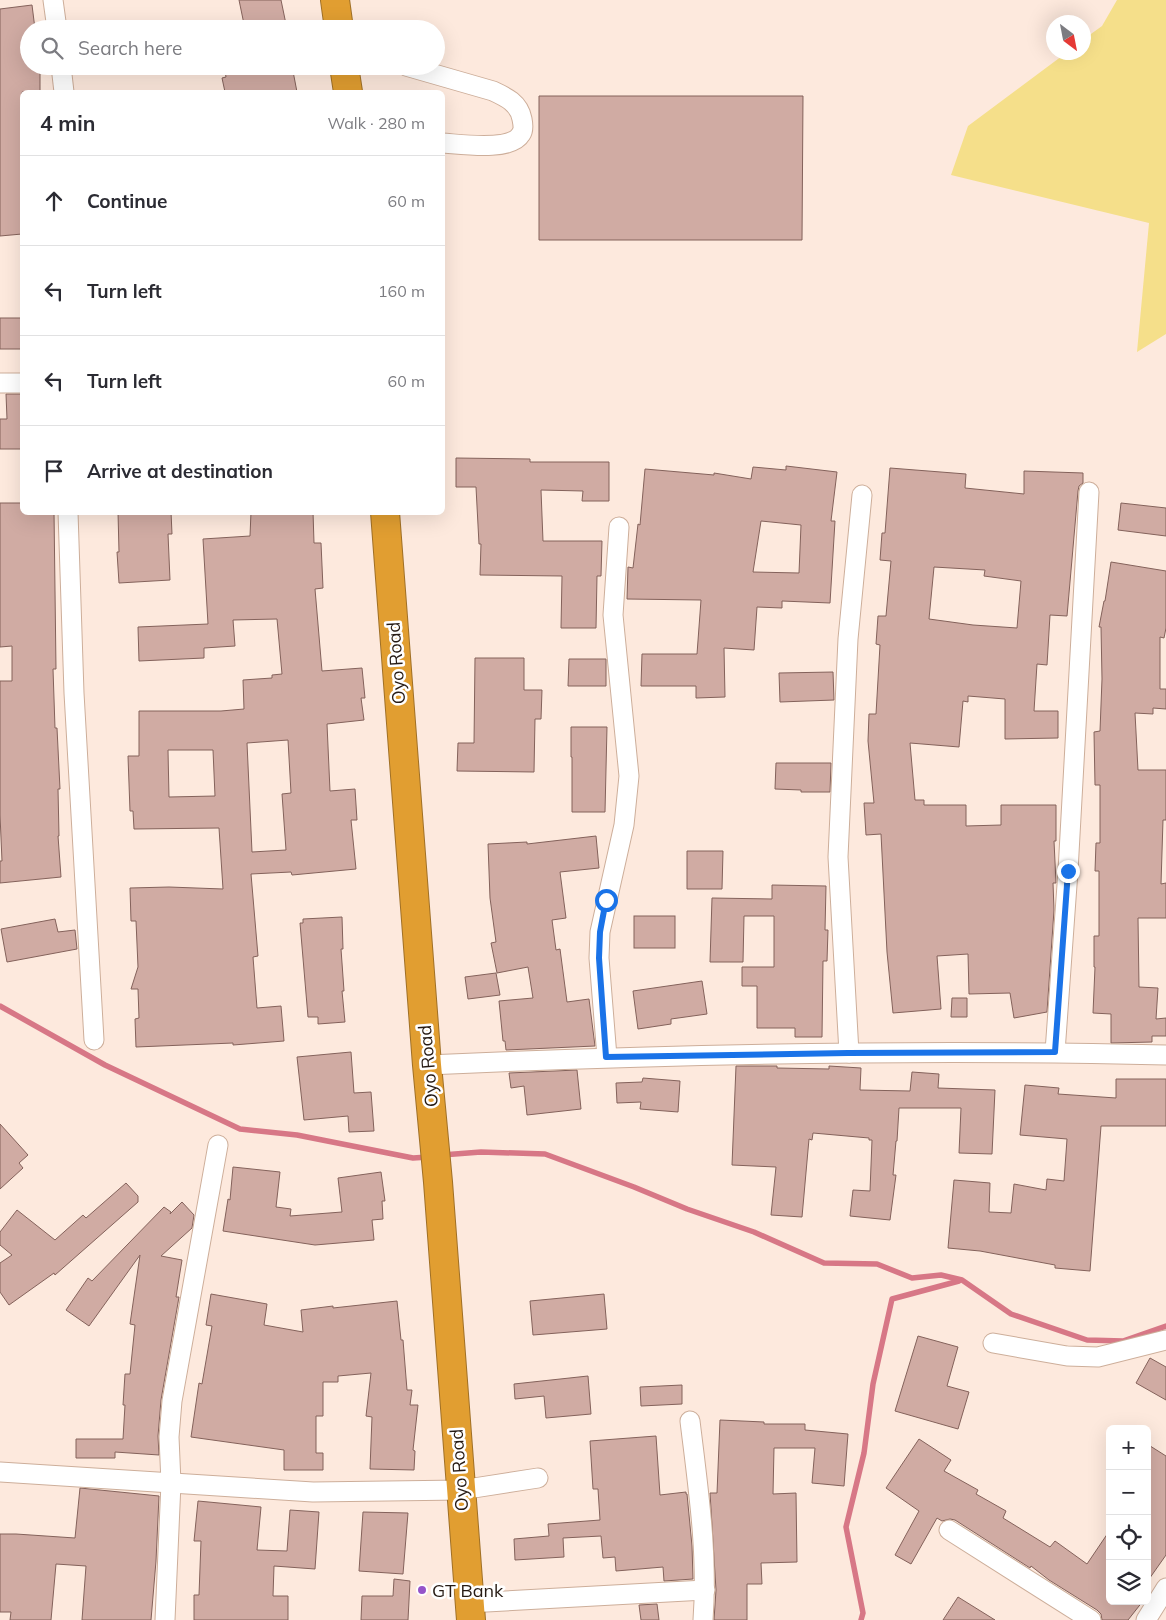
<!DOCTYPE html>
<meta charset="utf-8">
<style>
body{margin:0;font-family:Mulish,sans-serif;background:#f2f2f3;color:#2b2b33}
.controls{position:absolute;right:15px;bottom:15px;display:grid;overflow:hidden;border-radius:8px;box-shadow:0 5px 20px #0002}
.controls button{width:45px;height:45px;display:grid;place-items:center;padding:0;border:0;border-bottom:1px solid #e1e1e2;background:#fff;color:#2b2b33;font:25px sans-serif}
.compass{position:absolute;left:1046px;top:15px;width:45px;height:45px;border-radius:50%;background:#fff;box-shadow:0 5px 20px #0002;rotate:148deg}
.stop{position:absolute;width:15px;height:15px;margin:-11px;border:4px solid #1a73e8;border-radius:50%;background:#fff}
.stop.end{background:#1a73e8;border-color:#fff;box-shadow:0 1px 5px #0008}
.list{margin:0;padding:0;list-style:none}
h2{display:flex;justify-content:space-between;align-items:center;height:65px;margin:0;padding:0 20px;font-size:21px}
h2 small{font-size:16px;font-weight:400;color:#7c7c81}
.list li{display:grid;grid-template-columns:32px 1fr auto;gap:15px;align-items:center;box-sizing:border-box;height:90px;padding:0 20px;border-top:1px solid #e1e1e2}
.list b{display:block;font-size:19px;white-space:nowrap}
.list em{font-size:16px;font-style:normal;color:#7c7c81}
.icon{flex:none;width:28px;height:28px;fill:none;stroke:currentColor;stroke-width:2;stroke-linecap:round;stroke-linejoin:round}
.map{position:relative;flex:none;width:1166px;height:1620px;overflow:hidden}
.search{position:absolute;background:#fff;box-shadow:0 5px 20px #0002;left:20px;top:20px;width:425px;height:55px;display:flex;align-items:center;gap:12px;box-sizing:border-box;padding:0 18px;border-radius:28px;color:#7c7c81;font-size:19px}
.panel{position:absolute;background:#fff;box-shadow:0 5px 20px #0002;left:20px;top:90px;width:425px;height:425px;border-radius:8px}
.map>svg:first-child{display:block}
.green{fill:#f5df8a}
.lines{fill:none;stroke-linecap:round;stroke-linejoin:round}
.stream{stroke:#d77786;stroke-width:5.5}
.building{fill:#d0aba3;stroke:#84625b;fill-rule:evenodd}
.minor-casing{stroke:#cdae9a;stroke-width:21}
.highway-casing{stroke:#a07026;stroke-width:30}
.minor{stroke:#fff;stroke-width:19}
.highway{stroke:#e19e31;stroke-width:28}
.route{stroke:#1a73e8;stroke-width:6}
.poi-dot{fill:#9554c9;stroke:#fff;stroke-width:2}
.labels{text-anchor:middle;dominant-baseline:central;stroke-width:5;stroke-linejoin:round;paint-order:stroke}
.street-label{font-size:18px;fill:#261a13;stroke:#fff}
.poi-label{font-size:18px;fill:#261a13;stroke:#fff;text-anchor:start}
</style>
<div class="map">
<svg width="1166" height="1620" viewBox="0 0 1166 1620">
<rect width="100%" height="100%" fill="#fde9dd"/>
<polygon class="green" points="1117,0 1166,0 1166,334 1137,352 1149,223 951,175 968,126 1066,53 1084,52 1084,39 1102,26"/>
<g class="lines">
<g class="stream">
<polyline points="0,1006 105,1065 240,1129 297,1135 413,1158 428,1157"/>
<polyline points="442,1155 481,1152 545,1154 634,1187 687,1209 754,1232 824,1263 877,1264 912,1278 941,1275 962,1280 1011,1314 1087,1340 1123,1341 1166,1326"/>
<polyline points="861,1620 863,1613 846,1527 864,1453 873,1384 892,1299 959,1281"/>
</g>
</g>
<g class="building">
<polygon points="239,0 281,0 287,29 245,29"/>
<polygon points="32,5 35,29 29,29 29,66 40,66 40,92 22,92 22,234 0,236 0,9"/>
<polygon points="224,66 292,66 297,92 225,92 222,78 226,77"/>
<polygon points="539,96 803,96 802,240 539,240"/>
<rect x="0" y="318" width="22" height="31"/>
<polygon points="6,394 22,394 22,449 0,449 0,419 7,419"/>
<polygon points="456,458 530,459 530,462 609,462 609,501 582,501 583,491 541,490 543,541 602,541 601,576 597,576 596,628 561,628 562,576 480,575 481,544 479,544 476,487 456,487"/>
<path d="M786,466l51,6 -6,49h4l-5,82 -48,-2v7l-25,-1 -3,43 -30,-2 1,49 -29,1v-12h-55l1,-32h55l4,-54 -74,-1 1,-32 5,1 5,-44 2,1 5,-56 69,6v-2l37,6 2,-12 33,3zM761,521l40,4 -2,48 -46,-1z"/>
<path d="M890,468l76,6 -1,14 59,6v-23l59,2v10l-4,3 -1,5 -11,125 -17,-1 -3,50 -10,-1 -3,47h24v27l-53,1v-40l-37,-3v6l-5,-1 -4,46 -49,-4 5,57h9v5h42v21l35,-1v-20h55v36h-2l2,42h-3l1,27 -7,102 -33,6 -4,-25 -41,1 -1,-40 -31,2 4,53 -48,4 -6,-61 -6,-118 -15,1 -2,-32h10l-6,-62 1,-27h7l4,-69 -4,-1 2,-28h8l5,-55 -11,-1 2,-27h3zM934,567l51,3 -1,6 37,5 -4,47 -44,-3 -44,-6z"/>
<polygon points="0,503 22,503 22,512 54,512 56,669 53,669 55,728 57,728 60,789 58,789 59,836 58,836 61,877 0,883 0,861 2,861 0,815 0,681 12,681 12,646 0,647"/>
<polygon points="1121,503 1166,508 1166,536 1118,530"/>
<polygon points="118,512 171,512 172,534 168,534 170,580 119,583 117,552 119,552"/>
<path d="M251,512h62l1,31h7l2,45 -8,1 7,82 40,-3 3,30h-4l3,22 -37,4 3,67 25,-2 2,31h-6l5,49 -64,6 -1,-3 -40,2 7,82 -5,1 4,51 24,-2 3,35 -51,4v-2l-97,4 -1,-28 4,-1 -1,-29h-7l7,-22 -2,-46h-5l-1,-33 39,-1 54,2 -4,-61 -85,1 -1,-18h-3l-2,-55h11v-45h82l23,-2 -1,-29 29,-2v-3l10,-1 -5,-55 -44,1 2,26 -31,2v10l-65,3 -1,-34 70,-3 -5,-85 47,-3zM288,740l3,53 -9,1 4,56 -34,2 -5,-109zM168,750h45l2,46 -46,1z"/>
<polygon points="1111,562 1166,571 1166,628 1164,638 1160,637 1160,689 1166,689 1166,709 1153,708 1153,714 1135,713 1138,770 1166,770 1166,820 1163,820 1161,884 1166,883 1166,918 1138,918 1139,987 1158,988 1156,1019 1166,1018 1166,1036 1152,1036 1152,1042 1111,1043 1111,1014 1093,1013 1095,967 1094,967 1094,936 1099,936 1099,871 1095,871 1096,843 1100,843 1100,785 1095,785 1094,732 1100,731 1102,679 1101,627 1099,627 1104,601 1105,601"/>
<polygon points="475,658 524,658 524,690 542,690 541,719 535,719 534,772 457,771 458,743 474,743"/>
<polygon points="569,659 606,659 606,686 568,686"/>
<polygon points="833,672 834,700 780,702 779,673"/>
<polygon points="571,727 607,727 605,812 572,812 572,757 571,757"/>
<polygon points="776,763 831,763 830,792 801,792 801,790 775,789"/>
<polygon points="596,836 599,868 560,872 566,918 552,920 556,950 560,949 567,1002 589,999 595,1046 506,1050 505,1041 503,1041 499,1001 533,998 528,967 497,973 491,943 496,942 490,898 488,844 527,842 527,844"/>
<polygon points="687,851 723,851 722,889 687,889"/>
<polygon points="772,885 826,886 825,930 828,930 827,961 823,961 822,1037 795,1037 795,1028 757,1028 757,986 742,986 742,967 774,967 774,916 744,916 743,962 710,962 712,898 772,899"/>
<rect x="634" y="916" width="41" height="32"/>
<polygon points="342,917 343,949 341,949 344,991 342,991 345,1022 318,1024 318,1017 308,1017 300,923 303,923 303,919"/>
<polygon points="55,919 58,932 75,930 77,949 7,962 1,929"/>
<polygon points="496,973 500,995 468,999 465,977"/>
<polygon points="702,981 707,1014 671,1019 671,1024 638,1029 633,991"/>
<polygon points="952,998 967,998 967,1017 951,1017"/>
<polygon points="351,1052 354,1093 371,1092 374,1131 349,1132 348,1116 304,1120 297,1057"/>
<polygon points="736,1066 777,1066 777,1068 829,1069 829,1066 861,1068 860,1090 910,1091 912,1072 939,1074 938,1088 995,1090 992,1154 959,1153 961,1108 899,1108 897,1141 896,1141 893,1175 896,1175 890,1220 850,1216 853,1190 870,1191 872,1140 869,1140 869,1138 813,1133 812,1140 809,1139 802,1217 771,1215 776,1167 732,1165"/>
<polygon points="577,1070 581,1109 527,1115 524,1086 511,1088 509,1073"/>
<polygon points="643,1078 680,1081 678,1112 640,1109 641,1102 617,1103 616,1083 642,1082"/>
<polygon points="1116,1079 1166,1079 1166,1126 1101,1126 1090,1271 1055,1268 1055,1265 980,1251 948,1248 954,1180 990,1183 989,1212 1011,1213 1014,1184 1046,1190 1047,1179 1064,1181 1067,1139 1020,1135 1025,1085 1059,1088 1058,1094 1116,1098"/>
<polygon points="0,1124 28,1155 19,1163 23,1168 0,1189"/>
<polygon points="233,1167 280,1172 276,1207 291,1209 290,1216 342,1212 338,1178 381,1172 385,1201 382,1201 383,1219 372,1220 374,1240 315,1245 223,1231 228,1199 230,1200"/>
<polygon points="126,1183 138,1196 138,1202 55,1275 54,1273 9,1305 0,1292 0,1263 12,1255 0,1245 0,1232 17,1210 55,1240 83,1215 86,1218"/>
<polygon points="182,1202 194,1215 192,1228 161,1256 182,1260 176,1297 179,1297 161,1400 158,1436 159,1455 115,1452 115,1458 76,1458 76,1439 123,1439 125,1405 123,1405 125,1374 130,1374 135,1325 130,1324 140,1255 89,1326 66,1310 88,1278 92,1281 164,1207 171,1212 170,1214"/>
<polygon points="211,1294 267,1304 264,1325 303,1332 301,1310 333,1306 333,1308 397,1301 401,1340 403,1340 407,1390 412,1390 410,1405 418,1405 413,1450 415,1451 414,1470 370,1469 372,1417 366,1416 371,1373 338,1376 338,1382 323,1382 323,1416 316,1416 316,1453 323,1453 323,1470 284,1470 284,1450 191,1437 199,1383 202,1384 212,1326 206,1325"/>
<polygon points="604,1294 607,1329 533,1335 530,1301"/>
<polygon points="918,1336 958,1347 947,1386 969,1392 958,1429 895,1411"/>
<polygon points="1150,1358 1166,1367 1166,1400 1136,1383"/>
<polygon points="588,1376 591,1414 546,1418 544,1396 515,1399 514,1384"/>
<polygon points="682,1385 682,1404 641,1406 640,1387"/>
<polygon points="720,1420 764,1422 764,1424 805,1424 805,1430 848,1434 844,1486 812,1483 815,1448 774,1448 773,1494 796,1493 797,1562 761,1563 762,1584 747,1584 747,1620 714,1620 716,1590 710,1493 717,1493"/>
<polygon points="656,1436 660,1495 686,1492 686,1494 687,1494 692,1546 693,1579 664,1581 663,1567 616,1571 615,1557 603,1558 601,1536 563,1538 564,1557 515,1560 514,1539 549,1536 548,1524 600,1520 598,1489 593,1489 590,1441"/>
<polygon points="919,1439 951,1460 944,1471 978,1490 976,1494 1006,1511 1003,1518 1050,1547 1055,1541 1087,1564 1110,1530 1110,1601 1143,1601 1128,1620 1102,1620 1101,1614 1097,1610 1049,1580 1031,1566 1030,1568 955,1520 950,1519 942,1521 937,1518 911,1564 895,1555 919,1511 886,1488"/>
<polygon points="1147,1444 1166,1456 1166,1555 1147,1582"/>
<polygon points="80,1488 159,1496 156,1561 151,1620 82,1620 86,1566 56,1564 51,1620 10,1620 11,1612 0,1612 0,1534 16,1534 75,1538"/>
<polygon points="198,1501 261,1507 257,1550 287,1551 290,1510 319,1512 315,1569 274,1566 273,1596 288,1596 288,1620 194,1620 194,1595 199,1595 201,1541 194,1541"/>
<polygon points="363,1512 408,1513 403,1574 359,1571"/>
<polygon points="394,1579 410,1581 408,1620 361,1620 362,1596 393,1596"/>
<polygon points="958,1597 995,1620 943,1620"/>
<polygon points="657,1604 659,1620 641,1620 639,1605"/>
</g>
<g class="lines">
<defs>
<g id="minor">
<polyline points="53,0 57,29"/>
<polyline points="61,66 64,92"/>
<path d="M406,66l87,25c13,6 26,12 29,28 1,5 2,11 -1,15 -10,18 -61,10 -79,9"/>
<polyline points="0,383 22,383"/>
<polyline points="68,512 74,693 94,1040"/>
<polyline points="1055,1052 1068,871 1089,492"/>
<polyline points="849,1053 838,857 848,639 862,495"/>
<polyline points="607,1057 599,958 600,932 624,825 629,776 613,615 619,527"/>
<path d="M427,1065c246,-11 492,-16 739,-10"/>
<polyline points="993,1343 1067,1356 1098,1357 1166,1340"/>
<path d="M690,1421c8,66 18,132 13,199"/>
<polyline points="0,1472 313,1492 461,1490 538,1478"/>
<polyline points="949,1530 1091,1620"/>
<polyline points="468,1603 705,1590"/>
<polyline points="165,1620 171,1483 169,1437 172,1401 218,1145"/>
<polyline points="1146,1620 1166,1588"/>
</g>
<g id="highway">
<polyline points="335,0 339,29"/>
<polyline points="344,66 348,92"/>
<polyline points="385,512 427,1065 438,1182 471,1620"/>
</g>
</defs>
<use href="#minor" class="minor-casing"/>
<use href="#highway" class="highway-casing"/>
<use href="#minor" class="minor"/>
<use href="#highway" class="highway"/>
</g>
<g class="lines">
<polyline class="route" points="606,900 600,932 599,958 606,1057 848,1053 1055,1052 1068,871"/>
</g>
<circle class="poi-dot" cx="422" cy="1590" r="5"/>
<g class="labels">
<g class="street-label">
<text transform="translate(396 663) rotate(-94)">Oyo Road</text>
<text transform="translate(428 1066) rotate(-95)">Oyo Road</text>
<text transform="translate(459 1470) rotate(-94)">Oyo Road</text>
</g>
<g class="poi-label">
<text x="432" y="1590">GT Bank</text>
</g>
</g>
</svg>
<div class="controls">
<button>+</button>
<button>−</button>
<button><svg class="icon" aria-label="locate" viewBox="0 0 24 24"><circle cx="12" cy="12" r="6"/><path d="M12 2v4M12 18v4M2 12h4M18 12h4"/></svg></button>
<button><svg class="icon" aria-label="layers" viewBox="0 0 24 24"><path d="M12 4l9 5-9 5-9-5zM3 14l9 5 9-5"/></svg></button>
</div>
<svg class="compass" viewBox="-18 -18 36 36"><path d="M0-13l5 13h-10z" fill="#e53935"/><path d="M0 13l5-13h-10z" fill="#7c7c81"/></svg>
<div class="stop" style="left:606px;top:900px"></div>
<div class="stop end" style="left:1068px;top:871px"></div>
<div class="search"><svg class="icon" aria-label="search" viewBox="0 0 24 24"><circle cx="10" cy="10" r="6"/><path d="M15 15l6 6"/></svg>Search here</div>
<section class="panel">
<h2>4 min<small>Walk · 280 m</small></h2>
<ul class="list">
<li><svg class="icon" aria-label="ahead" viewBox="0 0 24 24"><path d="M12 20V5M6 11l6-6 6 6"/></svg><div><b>Continue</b></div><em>60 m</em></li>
<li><svg class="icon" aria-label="left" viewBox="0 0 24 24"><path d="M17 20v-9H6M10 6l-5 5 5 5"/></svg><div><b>Turn left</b></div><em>160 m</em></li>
<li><svg class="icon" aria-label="left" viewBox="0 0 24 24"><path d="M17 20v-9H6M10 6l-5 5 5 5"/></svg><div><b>Turn left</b></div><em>60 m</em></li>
<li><svg class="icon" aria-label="arrive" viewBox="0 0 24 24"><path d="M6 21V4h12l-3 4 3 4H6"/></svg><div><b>Arrive at destination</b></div></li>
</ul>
</section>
</div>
